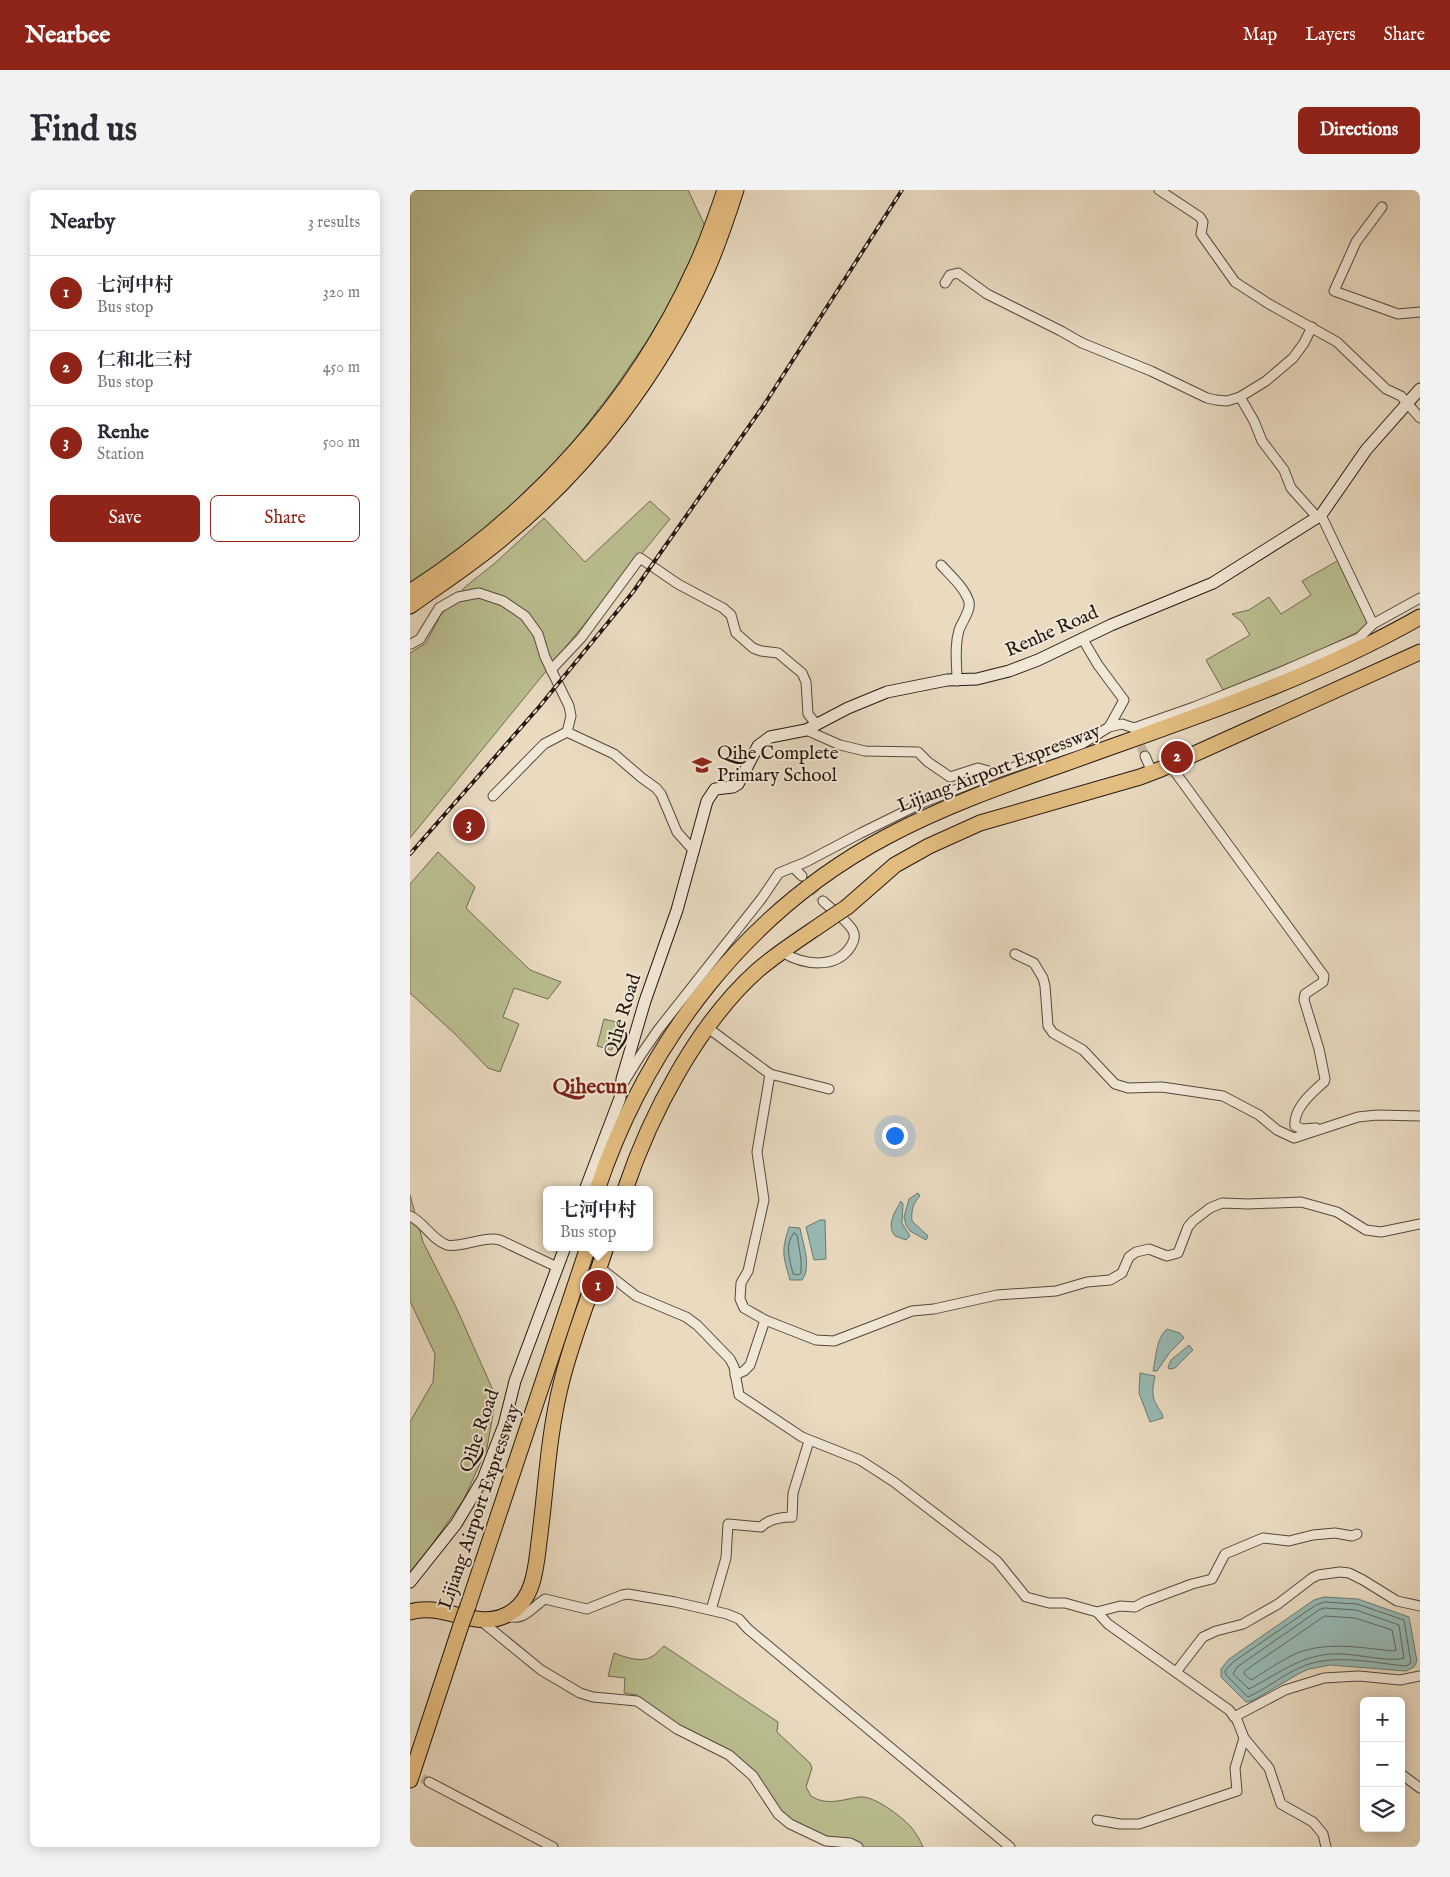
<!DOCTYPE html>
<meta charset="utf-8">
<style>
body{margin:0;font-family:"IM FELL English","Noto Serif SC",serif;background:#f2f2f3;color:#2b2b33}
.controls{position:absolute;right:15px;bottom:15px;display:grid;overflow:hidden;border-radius:8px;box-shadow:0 2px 12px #0003}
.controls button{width:45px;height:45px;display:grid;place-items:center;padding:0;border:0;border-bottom:1px solid #e1e1e2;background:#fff;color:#2b2b33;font:25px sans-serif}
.you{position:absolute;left:484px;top:945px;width:18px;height:18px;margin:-12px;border:4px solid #fff;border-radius:50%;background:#1a73e8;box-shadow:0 0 0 8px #1a73e833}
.badge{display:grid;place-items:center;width:32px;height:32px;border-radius:50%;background:#8f2418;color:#fff;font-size:16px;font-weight:700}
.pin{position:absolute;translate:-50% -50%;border:2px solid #fff;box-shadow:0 1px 5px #0006}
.popup{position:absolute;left:133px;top:996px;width:110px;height:65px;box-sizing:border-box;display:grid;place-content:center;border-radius:8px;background:#fff;filter:drop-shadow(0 1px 4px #0005);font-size:16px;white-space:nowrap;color:#7c7c81}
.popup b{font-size:19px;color:#2b2b33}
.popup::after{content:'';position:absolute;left:50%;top:100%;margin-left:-10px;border:10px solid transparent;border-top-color:#fff}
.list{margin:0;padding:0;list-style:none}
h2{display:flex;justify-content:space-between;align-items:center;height:65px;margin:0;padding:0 20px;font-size:21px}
h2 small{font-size:16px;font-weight:400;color:#7c7c81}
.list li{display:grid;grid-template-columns:32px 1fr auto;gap:15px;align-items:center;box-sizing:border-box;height:75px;padding:0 20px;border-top:1px solid #e1e1e2}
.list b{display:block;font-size:19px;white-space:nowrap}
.list p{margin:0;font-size:16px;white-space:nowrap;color:#7c7c81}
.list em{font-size:16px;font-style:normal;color:#7c7c81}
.actions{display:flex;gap:10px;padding:15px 20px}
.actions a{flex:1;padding:11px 0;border:1px solid #8f2418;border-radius:8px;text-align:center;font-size:18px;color:#8f2418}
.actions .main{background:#8f2418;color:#fff}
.icon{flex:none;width:28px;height:28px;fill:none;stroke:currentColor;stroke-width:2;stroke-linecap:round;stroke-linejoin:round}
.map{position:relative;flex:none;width:1010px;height:1657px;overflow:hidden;border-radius:8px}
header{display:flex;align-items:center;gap:30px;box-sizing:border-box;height:70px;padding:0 25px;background:#8f2418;color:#fff}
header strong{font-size:24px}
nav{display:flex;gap:28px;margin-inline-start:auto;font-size:18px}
.intro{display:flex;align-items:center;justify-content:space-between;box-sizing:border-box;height:120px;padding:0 30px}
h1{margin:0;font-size:35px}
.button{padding:12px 22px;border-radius:8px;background:#8f2418;color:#fff;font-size:18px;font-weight:700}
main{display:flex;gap:30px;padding:0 30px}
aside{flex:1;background:#fff;border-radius:8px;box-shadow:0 2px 12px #0003}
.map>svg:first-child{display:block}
.green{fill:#babe90;stroke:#6f6a50}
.water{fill:#97bab4;stroke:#697973}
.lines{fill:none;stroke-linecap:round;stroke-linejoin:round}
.shore{stroke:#5e6862;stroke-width:1}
.street-tunnel{stroke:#c2b39d;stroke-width:9;stroke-dasharray:9 4.5;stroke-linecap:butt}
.street-casing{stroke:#55483d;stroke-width:11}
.secondary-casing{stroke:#241711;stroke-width:13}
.highway-casing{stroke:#241711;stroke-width:17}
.street{stroke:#f1e7d6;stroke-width:9}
.secondary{stroke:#f1e7d6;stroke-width:11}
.highway{stroke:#e4bd80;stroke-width:15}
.rail-casing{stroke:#241711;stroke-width:4}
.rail{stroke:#f1e7d6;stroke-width:2;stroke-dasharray:5.5;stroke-linecap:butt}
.highway-bridge-casing{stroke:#241711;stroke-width:17;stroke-linecap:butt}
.highway-bridge{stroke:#e4bd80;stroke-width:15}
.labels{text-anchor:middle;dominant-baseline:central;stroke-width:4;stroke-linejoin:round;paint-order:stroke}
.street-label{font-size:19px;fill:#241711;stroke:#f1e7d6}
.poi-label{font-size:19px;fill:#241711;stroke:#f1e7d6;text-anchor:start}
.quarter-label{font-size:21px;font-weight:bold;fill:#7a1f14;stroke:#f1e7d6}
</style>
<header>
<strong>Nearbee</strong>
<nav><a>Map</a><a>Layers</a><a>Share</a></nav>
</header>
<div class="intro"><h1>Find us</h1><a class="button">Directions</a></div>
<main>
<aside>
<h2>Nearby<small>3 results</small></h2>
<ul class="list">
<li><span class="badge">1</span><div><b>七河中村</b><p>Bus stop</p></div><em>320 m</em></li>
<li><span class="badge">2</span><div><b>仁和北三村</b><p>Bus stop</p></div><em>450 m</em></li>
<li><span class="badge">3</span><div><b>Renhe</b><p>Station</p></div><em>500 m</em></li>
</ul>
<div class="actions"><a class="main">Save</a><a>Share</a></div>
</aside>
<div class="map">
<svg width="1010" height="1657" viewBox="0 0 1010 1657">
<rect width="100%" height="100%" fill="#e9dac0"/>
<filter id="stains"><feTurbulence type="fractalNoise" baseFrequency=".004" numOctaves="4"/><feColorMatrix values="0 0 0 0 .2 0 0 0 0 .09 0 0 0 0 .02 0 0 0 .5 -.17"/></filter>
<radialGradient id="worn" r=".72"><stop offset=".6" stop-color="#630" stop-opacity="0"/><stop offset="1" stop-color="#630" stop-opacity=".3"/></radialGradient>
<g class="green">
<polygon points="0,0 278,0 297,40 267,101 237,151 204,199 167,247 133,287 104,317 6,395 0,390"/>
<polygon points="240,311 260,329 0,648 0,463 16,453 30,426 55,397 85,373 134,328 175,372"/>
<polygon points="929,370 960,432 950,441 904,463 813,500 796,470 840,445 832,432 822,424 839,420 859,407 871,424 901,405 892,391"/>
<polygon points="28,662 65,697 56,718 120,780 151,792 138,809 104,798 93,827 109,834 90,882 78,878 45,844 0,803 0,694"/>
<polygon points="194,829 210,833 202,860 187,856"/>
<polygon points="0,1005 13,1052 46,1117 86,1207 77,1258 54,1309 0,1386 0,1232 23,1192 25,1164 0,1111"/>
<path d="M254,1456l114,76 -1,10 33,31 2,5 -6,19 5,9c16,10 30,4 48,1 15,-2 43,20 52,30 5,6 9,13 12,20h-61l-35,-8 -41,-21 -5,-5 -7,-14 -32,-39 -13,-9 -53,-26 -39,-30 -13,-2 1,-15 -17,-2 6,-23c10,4 28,10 37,4 5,-2 9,-8 13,-11z"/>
</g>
<g class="water">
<path d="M508,1003l2,3c-7,7 -9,15 -8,25l16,15 -2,4 -16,-9 -4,-6 -2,-8 5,-18z"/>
<path d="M491,1011l2,3 -1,19 8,13 -4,4 -11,-4c-9,-11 0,-24 6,-35z"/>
<polygon points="410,1030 415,1030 416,1069 404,1070 396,1037"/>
<path d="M379,1037l11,1c3,16 12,39 2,52h-12c-7,-25 -9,-28 -1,-53z"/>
<path d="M757,1139l13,4 4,5 -14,14 -13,19h-4c3,-13 3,-33 14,-42z"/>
<polygon points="779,1155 783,1160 765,1178 759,1179 758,1177 761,1170"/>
<path d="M730,1183l15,3c-2,10 -4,19 1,28 3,6 7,9 7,14l-13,4 -11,-29z"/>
<polygon points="914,1407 948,1409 999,1427 1007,1471 1004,1477 996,1481 920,1475 899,1479 890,1483 842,1511 836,1512 811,1487 811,1479 819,1469 904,1410"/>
</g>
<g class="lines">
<g class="shore">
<path d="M384,1043l3,2 4,24v14l-3,2 -5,-1c-3,-14 -9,-29 1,-41z"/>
<path d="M915,1412l32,2 47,16 7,43 -5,3c-32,-3 -69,-12 -100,-1 -21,8 -38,23 -58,32l-22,-22 -1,-4 8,-9 83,-57z"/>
<path d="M915,1418l31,2 43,15 5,33c-16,5 -53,-6 -73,-4 -31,2 -55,21 -82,35l-16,-15 4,-7 82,-57z"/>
<path d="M915,1426l30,2 37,12 4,20 -3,1c-30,-3 -61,-9 -90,0 -18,6 -35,19 -52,29l-7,-6 1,-3z"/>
</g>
<g class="street-tunnel">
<polyline points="726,543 735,566"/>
<polyline points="392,686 413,711"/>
<polyline points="0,1582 19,1592"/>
</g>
<defs>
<g id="street">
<polyline points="749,0 790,27 793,32 791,44 825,92 859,114 927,152 976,199 991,206 1010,228"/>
<polyline points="972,17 946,52 924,101 988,124 1010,122"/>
<polyline points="535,93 540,85 548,83 577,104 651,141 672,153 741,181 797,208 806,210 817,211 830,207 856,191 883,168 894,153 902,137"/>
<polyline points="830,207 844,231 852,251 874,280 881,298 907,327"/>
<polyline points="911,325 963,434"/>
<path d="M531,375c9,10 24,23 28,37 2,8 -7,20 -10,28 -5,17 -2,34 -2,51"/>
<polyline points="672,448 688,475 714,510 699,537"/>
<polyline points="1,454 10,449 29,418 48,407 69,403 93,411 115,426 128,444 135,467 159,516 161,526 157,542"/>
<polyline points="141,480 171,448 230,368 268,394 313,418 321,425 326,443 343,458 351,461 368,463 392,483 396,492 398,524 407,535"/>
<polyline points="396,540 430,555 455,561 508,562 518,572 540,587 568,578 586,583"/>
<polyline points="735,566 742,582"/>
<path d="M760,575l154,211 -1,6 -18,12 -1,6 15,49 6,30 -1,3c-11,10 -31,26 -29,44l7,3 14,-1"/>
<polyline points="83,606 134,554 157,542 204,564 232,588 246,598 251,604 267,642 284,661"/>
<polyline points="383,677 392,686"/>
<path d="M372,762c21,13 54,18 69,-6 3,-5 5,-10 2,-15 -4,-9 -22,-22 -30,-30"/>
<polyline points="605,764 624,773 633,788 635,796 638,836 643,843 673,860 705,894 718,898 752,897 813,906 849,925 867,940 884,948 948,927 967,925 1010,926"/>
<polyline points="298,838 360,884 419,899"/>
<polyline points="360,884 347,962 354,1010 338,1081 331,1093 330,1109 334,1118 355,1130 406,1150 424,1151 502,1121 524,1119 587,1105 646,1101 677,1092 700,1090 712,1083 719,1067 726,1062 739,1059 757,1066 768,1063 778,1037 783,1031 800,1018 812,1013 838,1014 891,1012 927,1022 956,1040 971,1042 1010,1034"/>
<polyline points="214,892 230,866 248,840 352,708 369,683 396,672 451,643 512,613 587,583 672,554 699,537 712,534 724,538 784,517 871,482 949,448 963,434 1010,408"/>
<path d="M0,1026c14,6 22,24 37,29 10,3 34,-7 47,-6l6,1 57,27"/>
<polyline points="189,1077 226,1106 276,1127 287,1135 320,1169 324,1177 329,1205 392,1247 450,1270 484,1292 587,1371 616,1407 639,1413 655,1413 687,1422 698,1434 819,1520 827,1530 834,1548 859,1578 871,1614 903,1632 913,1644 916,1657"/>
<polyline points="325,1185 334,1181 340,1175 355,1130"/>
<path d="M301,1420l15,-52 2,-34 33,3c8,-8 21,-10 31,-10l1,-24 16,-52"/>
<polyline points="687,1422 710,1416 725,1417 734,1412 782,1394 802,1389 815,1364 853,1348 879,1351 903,1345 925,1343 942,1346 947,1344"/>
<path d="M97,1426c17,6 25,-9 38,-17l42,10 35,-14 6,-1 47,8 52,12 12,5 9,10 262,218"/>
<polyline points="70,1430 131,1480 170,1503 183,1507 227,1511 267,1539 319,1565 343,1586 368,1624 380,1634 416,1651 440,1653 448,1657"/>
<polyline points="766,1482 793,1447 806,1441 833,1434 868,1414 902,1388 908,1385 930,1382 939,1383 953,1390 987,1411 1010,1416"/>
<polyline points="824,1527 875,1500 914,1488 949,1486 990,1490 1010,1486"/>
<polyline points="991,1584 1010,1598"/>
<polyline points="19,1592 143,1657"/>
<polyline points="687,1630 710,1634 729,1634 827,1601 825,1578 834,1548"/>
</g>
<g id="secondary">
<polyline points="175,1000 210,908 212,889 235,811 267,720 297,611 305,599 323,597 328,594 348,556 360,547 396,540 438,518 477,502 537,490 567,489 599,481 628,470 701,435 803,393 911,325 956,260 1010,199"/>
<polyline points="0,1392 46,1334 73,1289 94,1235 105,1191 155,1057"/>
</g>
<g id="highway">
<path d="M0,402c124,-80 224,-190 285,-324 12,-25 21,-52 30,-78"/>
<path d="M0,416c32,-23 65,-44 95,-70 86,-71 155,-163 201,-264 12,-27 21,-54 30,-82"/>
<polyline points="437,717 485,675 519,656 570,633 730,587 751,579 1010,462"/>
<path d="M187,1000c50,-149 150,-279 289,-353 56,-30 115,-51 175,-72 121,-44 247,-84 359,-148"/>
<path d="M215,1000c25,-75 73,-167 133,-220 22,-19 48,-35 71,-51"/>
<polyline points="58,1416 178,1057"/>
<path d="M0,1422c33,-11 68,21 100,1 24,-14 26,-46 29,-71 7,-52 9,-106 22,-158 11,-46 30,-91 45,-137"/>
<polyline points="0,1590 51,1435"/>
</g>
</defs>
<use href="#street" class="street-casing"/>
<use href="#secondary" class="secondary-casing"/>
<use href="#highway" class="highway-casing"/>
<use href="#street" class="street"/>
<use href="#secondary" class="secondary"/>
<use href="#highway" class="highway"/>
<defs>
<polyline id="rail" points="0,664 129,517 223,402 354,215 492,0"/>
</defs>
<use href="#rail" class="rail-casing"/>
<use href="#rail" class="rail"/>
<defs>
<g id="highway-bridge">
<polyline points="419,729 437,717"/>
<polyline points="51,1435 58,1416"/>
</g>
</defs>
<use href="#highway-bridge" class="highway-bridge-casing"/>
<use href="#highway-bridge" class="highway-bridge"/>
</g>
<defs>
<symbol id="school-bare" viewBox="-9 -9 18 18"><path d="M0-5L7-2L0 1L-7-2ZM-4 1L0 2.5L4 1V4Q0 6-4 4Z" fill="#8f2418" stroke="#f1e7d6" stroke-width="2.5" paint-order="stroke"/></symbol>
</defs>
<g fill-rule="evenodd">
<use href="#school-bare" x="278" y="561" width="28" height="28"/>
</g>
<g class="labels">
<g class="street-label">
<text transform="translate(642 442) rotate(-24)">Renhe Road</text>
<text transform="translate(589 579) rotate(-21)">Lijiang Airport Expressway</text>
<text transform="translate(213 826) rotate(-73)">Qihe Road</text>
<text transform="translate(70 1241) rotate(-71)">Qihe Road</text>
<text transform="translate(70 1317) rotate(-71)">Lijiang Airport Expressway</text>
</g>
<g class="poi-label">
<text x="307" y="564">Qihe Complete<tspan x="307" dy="22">Primary School</tspan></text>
</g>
<g class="quarter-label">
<text x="180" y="897">Qihecun</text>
</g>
</g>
<rect width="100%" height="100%" filter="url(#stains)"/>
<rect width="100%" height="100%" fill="url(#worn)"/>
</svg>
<div class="controls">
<button>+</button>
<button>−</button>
<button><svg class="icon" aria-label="layers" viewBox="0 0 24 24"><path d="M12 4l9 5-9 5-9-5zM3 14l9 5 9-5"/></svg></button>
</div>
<div class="you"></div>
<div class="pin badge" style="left:188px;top:1096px">1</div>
<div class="popup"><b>七河中村</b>Bus stop</div>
<div class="pin badge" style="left:767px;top:567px">2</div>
<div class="pin badge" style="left:59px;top:635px">3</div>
</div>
</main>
